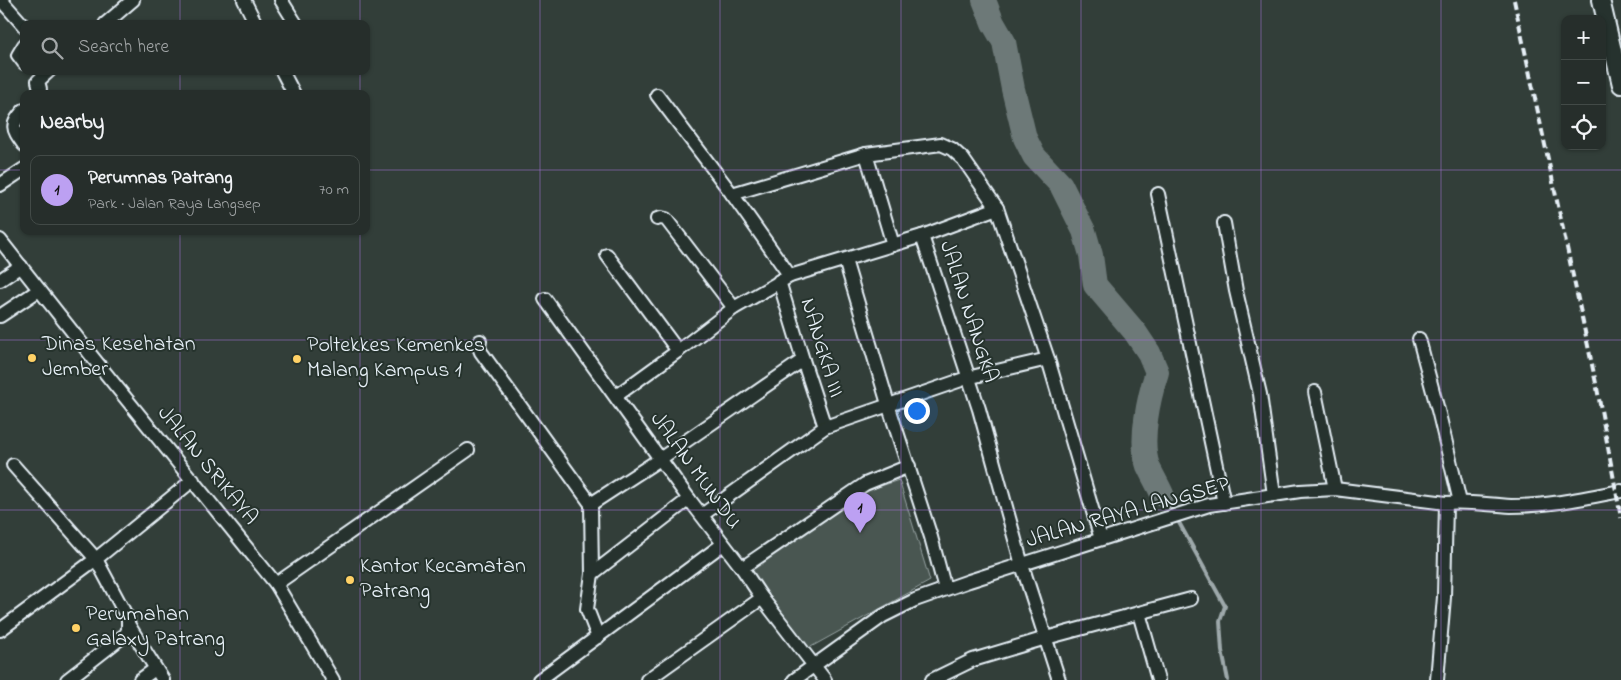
<!DOCTYPE html>
<meta charset="utf-8">
<style>
body{margin:0;font-family:"Indie Flower",sans-serif;background:#323a37;color:#f1f3f6}
.controls{position:absolute;right:15px;top:15px;display:grid;overflow:hidden;border-radius:10px;box-shadow:0 1px 4px #0004}
.controls button{width:45px;height:45px;display:grid;place-items:center;padding:0;border:0;border-bottom:1px solid #424a47;background:#262e2b;color:#f1f3f6;font:25px sans-serif}
.you{position:absolute;left:916px;top:410px;width:18px;height:18px;margin:-12px;border:4px solid #fff;border-radius:50%;background:#1a73e8;box-shadow:0 0 0 8px #1a73e833}
.badge{display:grid;place-items:center;width:32px;height:32px;border-radius:50%;background:#bca0f2;color:#111;font-size:16px;font-weight:700}
.pin{position:absolute;translate:-50% -41px;filter:drop-shadow(0 1px 2px #0008)}
.pin::after{content:'';position:absolute;top:26px;width:18px;height:15px;background:inherit;clip-path:polygon(0 0,100% 0,50% 100%)}
.list{margin:0;padding:0;list-style:none}
h2{display:flex;justify-content:space-between;align-items:center;height:65px;margin:0;padding:0 20px;font-size:21px}
h2 small{font-size:16px;font-weight:400;color:#a4a8a9}
.list li{display:grid;grid-template-columns:32px 1fr auto;gap:15px;align-items:center;box-sizing:border-box;height:70px;margin:0 10px 10px;padding:0 10px;border:1px solid #424a47;border-radius:10px}
.list b{display:block;font-size:19px;white-space:nowrap}
.list p{margin:0;font-size:16px;white-space:nowrap;color:#a4a8a9}
.list em{font-size:16px;font-style:normal;color:#a4a8a9}
.icon{flex:none;width:28px;height:28px;fill:none;stroke:currentColor;stroke-width:2;stroke-linecap:round;stroke-linejoin:round}
.map{position:relative;flex:none;width:1621px;height:680px;overflow:hidden}
.search{position:absolute;background:#262e2b;box-shadow:0 1px 4px #0004;left:20px;top:20px;width:350px;height:55px;display:flex;align-items:center;gap:12px;box-sizing:border-box;padding:0 18px;border-radius:10px;color:#a4a8a9;font-size:19px}
.panel{position:absolute;background:#262e2b;box-shadow:0 1px 4px #0004;left:20px;top:90px;width:350px;height:145px;border-radius:10px}
.map>svg:first-child{display:block}
.green{fill:#495651;stroke:#98a4a4}
.lines{fill:none;stroke-linecap:round;stroke-linejoin:round}
.stream{stroke:#9ea9ab;stroke-width:4}
.river{stroke:#6d7978;stroke-width:24}
.minor-casing{stroke:#e8f1f8;stroke-width:16}
.major-casing{stroke:#e8f1f8;stroke-width:20}
.minor{stroke:#26332d;stroke-width:12}
.major{stroke:#26332d;stroke-width:16}
.rail{stroke:#e8f1f8;stroke-width:4;stroke-dasharray:8 4;stroke-linecap:butt}
.grid{fill:none;stroke:#a171d3;stroke-width:1;stroke-opacity:0.55}
.poi-dot{fill:#ffd166;stroke:#26332d;stroke-width:2}
.labels{text-anchor:middle;dominant-baseline:central;stroke-width:4;stroke-linejoin:round;paint-order:stroke}
.street-label{font-size:22px;fill:#e8f1f8;stroke:#26332d}
.poi-label{font-size:22px;fill:#e8f1f8;stroke:#26332d;text-anchor:start}
</style>
<div class="map">
<svg width="1621" height="680" viewBox="0 0 1621 680">
<rect width="100%" height="100%" fill="#323e39"/>
<filter id="ink" filterUnits="userSpaceOnUse"><feTurbulence type="fractalNoise" baseFrequency=".02" numOctaves="2"/><feDisplacementMap in="SourceGraphic" scale="10" xChannelSelector="R" yChannelSelector="G"/><feConvolveMatrix kernelMatrix="1 2 1 2 8 2 1 2 1" color-interpolation-filters="sRGB"/></filter>
<g filter="url(#ink)">
<polygon class="green" points="899,480 930,581 809,648 751,571 857,494"/>
<g class="lines">
<g class="stream">
<polyline points="1162,494 1173,513"/>
<polyline points="1177,519 1225,606 1220,621 1222,651 1228,680"/>
</g>
<path class="river" d="M984,0l9,23 11,19 9,47 12,49 9,18 27,29 23,46 7,24 4,30 40,47 14,21 8,19c-8,25 -18,68 -9,94 4,9 10,19 14,28"/>
<defs>
<g id="minor">
<polyline points="1,0 24,26"/>
<polyline points="244,0 256,24"/>
<polyline points="281,0 296,24"/>
<polyline points="105,24 133,0"/>
<polyline points="24,45 18,55 24,63"/>
<polyline points="282,71 294,94"/>
<polyline points="37,94 40,89 38,81 49,71"/>
<polyline points="657,95 732,194 790,276"/>
<path d="M24,110c-14,16 -12,18 0,35"/>
<polyline points="866,154 893,245"/>
<polyline points="0,185 24,169"/>
<polyline points="732,194 866,154 941,144 952,149 963,159 997,208 1048,359 1101,539"/>
<polyline points="1158,194 1224,503"/>
<polyline points="657,219 661,218 666,219 734,308"/>
<polyline points="1224,223 1236,291 1260,394 1274,495"/>
<polyline points="922,236 997,208"/>
<polyline points="0,240 94,359 276,584 333,680"/>
<polyline points="607,255 678,351"/>
<polyline points="845,260 888,404 931,537 945,589"/>
<polyline points="0,280 21,266"/>
<polyline points="779,281 803,360 825,427"/>
<polyline points="545,299 689,499 742,568 762,598 825,680"/>
<polyline points="0,316 39,290"/>
<polyline points="1419,339 1439,414 1460,502"/>
<polyline points="480,341 479,347 481,352 591,504 660,459 803,360"/>
<polyline points="1315,392 1335,489"/>
<polyline points="616,396 678,351 734,308 790,276 922,236 979,409 1022,565 1059,680"/>
<polyline points="591,504 592,574 587,609 598,637"/>
<polyline points="702,515 825,427 967,378 1048,359"/>
<polyline points="742,568 865,484 909,466"/>
<polyline points="592,574 689,499"/>
<polyline points="276,584 468,450"/>
<polyline points="1139,613 1158,680"/>
<polyline points="128,624 163,680"/>
<polyline points="0,630 96,559 13,465"/>
<polyline points="67,680 126,634 128,630 128,619 96,559 193,480"/>
<polyline points="140,680 155,669"/>
<polyline points="539,680 723,544"/>
<polyline points="647,680 762,598"/>
<path d="M794,680l89,-64 32,-16 54,-19 240,-76 91,-14 35,-2 111,14c22,-2 43,2 65,3 37,0 74,-8 110,-15"/>
<polyline points="932,680 973,660 1046,638 1191,599"/>
<polyline points="1437,680 1444,597 1446,503"/>
</g>
<polyline id="major" points="1601,0 1621,85"/>
</defs>
<use href="#minor" class="minor-casing"/>
<use href="#major" class="major-casing"/>
<use href="#minor" class="minor"/>
<use href="#major" class="major"/>
<polyline class="rail" points="1514,0 1597,388 1621,518"/>
</g>
</g>
<path class="grid" d="M180,0v24M360,0v24M540,0v680M720,0v680M901,0v680M1081,0v680M1261,0v680M1441,0v680M180,71v23M360,71v23M0,170h24M366,170h1255M180,231v449M360,231v449M0,340h1621M0,510h1621"/>
<g class="poi-dot">
<circle cx="32" cy="358" r="5"/>
<circle cx="297" cy="359" r="5"/>
<circle cx="350" cy="580" r="5"/>
<circle cx="76" cy="628" r="5"/>
</g>
<g class="labels">
<g class="street-label">
<text transform="translate(968 312) rotate(72)">JALAN NANGKA</text>
<text transform="translate(821 348) rotate(73)">NANGKA III</text>
<text transform="translate(207 466) rotate(51)">JALAN SRIKAYA</text>
<text transform="translate(695 471) rotate(54)">JALAN MUNDU</text>
<text transform="translate(1128 513) rotate(-16)">JALAN RAYA LANGSEP</text>
</g>
<g class="poi-label">
<text x="42" y="345">Dinas Kesehatan<tspan x="42" dy="25">Jember</tspan></text>
<text x="307" y="346">Poltekkes Kemenkes<tspan x="307" dy="25">Malang Kampus 1</tspan></text>
<text x="360" y="567">Kantor Kecamatan<tspan x="360" dy="25">Patrang</tspan></text>
<text x="86" y="615">Perumahan<tspan x="86" dy="25">Galaxy Patrang</tspan></text>
</g>
</g>
</svg>
<div class="controls">
<button>+</button>
<button>−</button>
<button><svg class="icon" aria-label="locate" viewBox="0 0 24 24"><circle cx="12" cy="12" r="6"/><path d="M12 2v4M12 18v4M2 12h4M18 12h4"/></svg></button>
</div>
<div class="you"></div>
<div class="pin badge" style="left:860px;top:533px">1</div>
<div class="search"><svg class="icon" aria-label="search" viewBox="0 0 24 24"><circle cx="10" cy="10" r="6"/><path d="M15 15l6 6"/></svg>Search here</div>
<section class="panel">
<h2>Nearby<small></small></h2>
<ul class="list">
<li><span class="badge">1</span><div><b>Perumnas Patrang</b><p>Park · Jalan Raya Langsep</p></div><em>70 m</em></li>
</ul>
</section>
</div>
